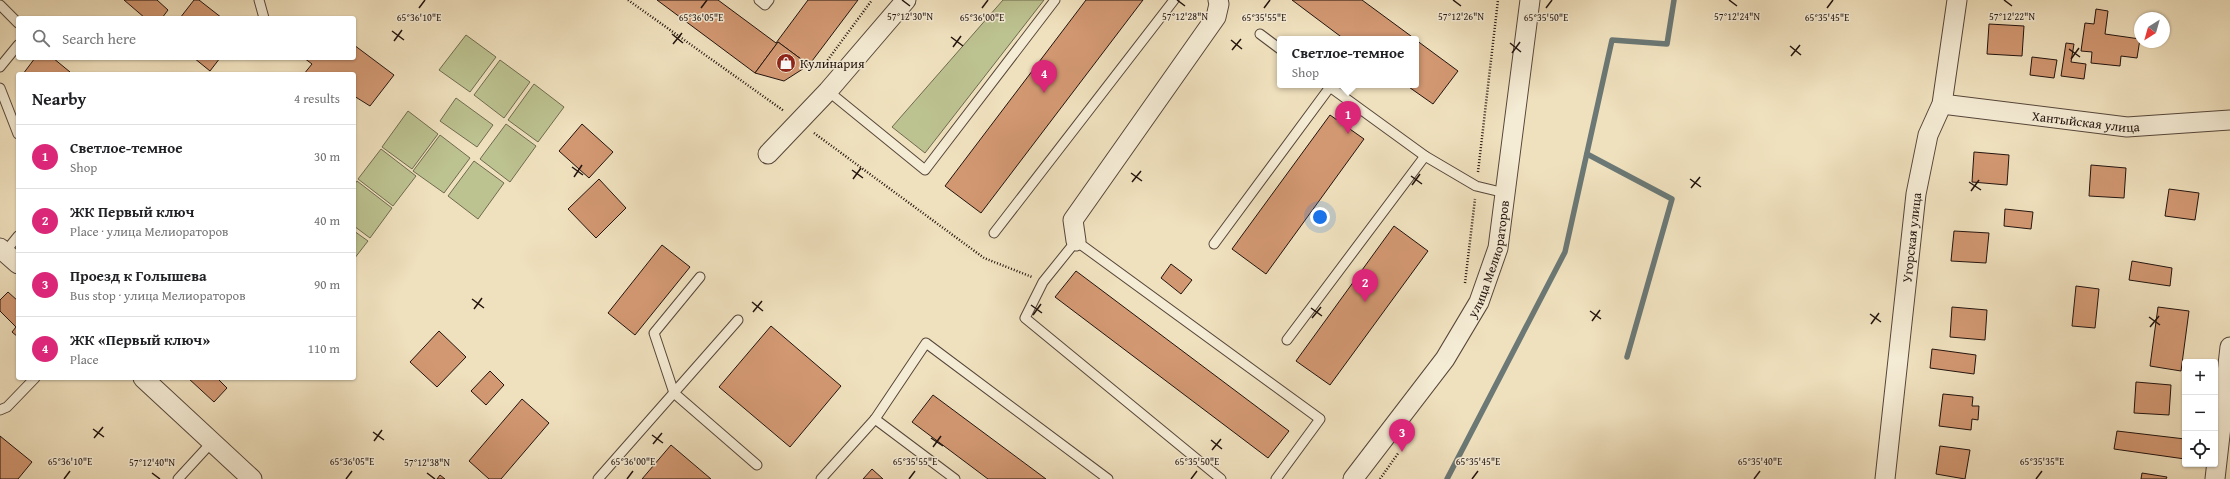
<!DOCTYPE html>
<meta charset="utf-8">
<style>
body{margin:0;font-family:"Gentium Book Plus",serif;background:#f2f2f2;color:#202124}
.controls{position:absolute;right:12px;bottom:12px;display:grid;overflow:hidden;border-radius:4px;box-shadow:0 1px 3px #0004}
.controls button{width:36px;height:36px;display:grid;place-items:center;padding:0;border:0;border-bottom:1px solid #e0e0e0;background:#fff;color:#202124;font:20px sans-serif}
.compass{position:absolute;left:2134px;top:12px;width:36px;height:36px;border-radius:50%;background:#fff;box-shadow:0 1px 3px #0004;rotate:217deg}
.you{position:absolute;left:1320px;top:217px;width:14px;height:14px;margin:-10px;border:3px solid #fff;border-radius:50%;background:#1a73e8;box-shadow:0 0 0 6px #1a73e833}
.badge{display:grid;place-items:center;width:26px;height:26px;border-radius:50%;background:#db2777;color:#fff;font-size:13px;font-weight:700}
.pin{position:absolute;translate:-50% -33px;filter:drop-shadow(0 1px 2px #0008)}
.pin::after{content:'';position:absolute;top:21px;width:14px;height:12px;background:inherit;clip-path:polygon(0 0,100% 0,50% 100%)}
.popup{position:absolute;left:1277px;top:36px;width:142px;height:52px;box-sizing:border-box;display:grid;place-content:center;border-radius:4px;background:#fff;filter:drop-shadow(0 1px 3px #0005);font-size:13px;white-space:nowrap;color:#757577}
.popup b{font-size:15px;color:#202124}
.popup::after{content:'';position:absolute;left:50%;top:100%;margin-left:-8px;border:8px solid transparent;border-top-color:#fff}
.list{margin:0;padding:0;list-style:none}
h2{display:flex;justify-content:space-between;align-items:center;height:52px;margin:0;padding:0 16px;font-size:17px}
h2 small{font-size:13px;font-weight:400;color:#757577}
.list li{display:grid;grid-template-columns:26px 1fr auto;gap:12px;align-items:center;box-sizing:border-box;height:64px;padding:0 16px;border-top:1px solid #e0e0e0}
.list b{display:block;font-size:15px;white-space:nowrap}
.list p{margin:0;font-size:13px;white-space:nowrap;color:#757577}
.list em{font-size:13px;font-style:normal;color:#757577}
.icon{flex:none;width:22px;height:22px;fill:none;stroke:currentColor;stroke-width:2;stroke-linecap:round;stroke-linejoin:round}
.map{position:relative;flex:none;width:2230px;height:479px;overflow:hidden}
.search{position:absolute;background:#fff;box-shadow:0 1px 3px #0004;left:16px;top:16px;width:340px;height:44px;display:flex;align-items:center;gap:10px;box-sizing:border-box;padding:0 14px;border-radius:4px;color:#757577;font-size:15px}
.panel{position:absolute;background:#fff;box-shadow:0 1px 3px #0004;left:16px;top:72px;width:340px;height:308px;border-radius:4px}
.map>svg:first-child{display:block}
.green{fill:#bcc290;stroke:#6f6a4f}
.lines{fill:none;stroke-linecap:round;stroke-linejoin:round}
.stream{stroke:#6b7875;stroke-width:5.5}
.building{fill:#d29872;stroke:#22130e}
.lane-casing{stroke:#56463a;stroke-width:11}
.street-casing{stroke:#56463a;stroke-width:21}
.path{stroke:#22130e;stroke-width:2.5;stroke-dasharray:1 2;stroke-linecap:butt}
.lane{stroke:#f5ecd5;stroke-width:9}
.street{stroke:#f5ecd5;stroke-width:19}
.ticks{fill:none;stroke:#22130e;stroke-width:1.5}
.labels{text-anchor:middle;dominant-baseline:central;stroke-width:3;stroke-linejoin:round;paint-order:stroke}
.poi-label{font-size:13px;fill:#22130e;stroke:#f5ecd5;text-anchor:start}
.street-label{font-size:13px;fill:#22130e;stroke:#f5ecd5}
.ticks-label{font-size:10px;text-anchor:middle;fill:#22130e;stroke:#f5ecd5;stroke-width:3;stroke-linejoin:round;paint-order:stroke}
</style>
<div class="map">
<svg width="2230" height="479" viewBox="0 0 2230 479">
<rect width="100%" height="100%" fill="#f0e1be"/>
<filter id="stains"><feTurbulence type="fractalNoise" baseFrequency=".005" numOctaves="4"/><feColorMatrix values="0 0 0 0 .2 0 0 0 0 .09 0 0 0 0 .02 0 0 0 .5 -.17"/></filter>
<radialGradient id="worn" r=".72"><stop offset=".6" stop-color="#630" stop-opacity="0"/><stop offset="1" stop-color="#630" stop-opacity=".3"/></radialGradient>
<g class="green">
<polygon points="1003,0 1044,0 925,153 892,127"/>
<polygon points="466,35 496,57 470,92 439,70"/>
<polygon points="500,60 530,82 504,118 474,95"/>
<polygon points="534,84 564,107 538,142 508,120"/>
<polygon points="456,98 493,125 477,147 440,121"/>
<polygon points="408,111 438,134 412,169 382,147"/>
<polygon points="506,124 536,146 510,182 480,159"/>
<polygon points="440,135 470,158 444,193 413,171"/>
<polygon points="381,149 416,176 393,206 358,179"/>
<polygon points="474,161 504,183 478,219 448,196"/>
<polygon points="357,181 392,208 370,238 354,226 354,185"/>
<polygon points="354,231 368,241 354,259"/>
</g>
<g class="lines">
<g class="stream">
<polyline points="1587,154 1672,199 1627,357"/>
<polyline points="1447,479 1565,252 1612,40 1667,44 1674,0"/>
</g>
</g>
<g class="building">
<polygon points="124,0 157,0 168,10 162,18 145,18"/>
<polygon points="194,0 199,0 222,18 180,18"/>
<polygon points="657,0 718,0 776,43 808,0 858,0 809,65 778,42 755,73"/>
<polygon points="1086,0 1143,0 981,213 945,186"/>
<polygon points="1292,0 1362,0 1415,39 1344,39"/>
<polygon points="2096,9 2108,11 2105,34 2140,39 2137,58 2121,56 2120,66 2091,63 2092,52 2081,51 2085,23 2094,24"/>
<polygon points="1989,24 2024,26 2022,56 1987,54"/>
<polygon points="1416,40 1458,71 1433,104 1406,85 1416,85"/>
<polygon points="778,42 809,65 784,81 755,73"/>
<polygon points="2066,43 2074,44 2071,62 2086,64 2084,79 2061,76"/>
<polygon points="354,45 394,75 370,106 354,96 354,74 304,74 312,64 304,58 354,58"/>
<polygon points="2032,57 2057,60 2054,78 2030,75"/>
<polygon points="35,58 53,58 70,72 68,74 23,74"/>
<polygon points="194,58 220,58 210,71"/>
<polygon points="1330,115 1364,139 1266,274 1232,249"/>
<polygon points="582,124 613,152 589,178 559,151"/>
<polygon points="1974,152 2009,155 2007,185 1972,182"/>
<polygon points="2091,165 2126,168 2124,198 2089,196"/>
<polygon points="599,179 626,208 596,238 568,209"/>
<polygon points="2169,189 2199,193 2195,220 2165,216"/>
<polygon points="2005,209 2033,212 2031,229 2004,226"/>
<polygon points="1394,226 1428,251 1330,385 1296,361"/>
<polygon points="1954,231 1989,233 1986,263 1951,261"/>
<polygon points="662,245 690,267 635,335 608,313"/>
<polygon points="2132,261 2172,268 2170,286 2129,280"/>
<polygon points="1171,264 1192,280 1181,294 1161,278"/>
<polygon points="1076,271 1289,431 1268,458 1055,297"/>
<polygon points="2076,286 2099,289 2095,328 2072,326"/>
<polygon points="8,292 18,301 18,337 12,332 16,327 0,311 0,300"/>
<polygon points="1952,307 1987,310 1985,340 1950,337"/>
<polygon points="2158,307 2189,311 2181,371 2150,366"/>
<polygon points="771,326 841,386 790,447 719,387"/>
<polygon points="439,331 466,357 437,387 410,362"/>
<polygon points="1932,349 1976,355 1974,374 1930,368"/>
<polygon points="490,371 504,385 486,405 471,391"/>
<polygon points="188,378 217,378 227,388 214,402"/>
<polygon points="2136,382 2171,385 2169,415 2134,413"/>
<polygon points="1943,394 1973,397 1972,406 1979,406 1978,420 1972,419 1971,430 1939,426"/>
<polygon points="933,395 1046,479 988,479 912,422"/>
<polygon points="522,399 549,423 501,479 489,479 469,461"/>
<polygon points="2117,431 2185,439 2185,459 2114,449"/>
<polygon points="0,436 32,462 18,479 0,479"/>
<polygon points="671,445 711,479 642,479"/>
<polygon points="1940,446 1970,450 1965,479 1936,474"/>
<polygon points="872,469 883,479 863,479"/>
<polygon points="2142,473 2167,477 2166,479 2141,479"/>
<polygon points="440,475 445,479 437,479"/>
</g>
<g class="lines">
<defs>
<g id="lane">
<polyline points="259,0 264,18"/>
<polyline points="759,0 765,5 769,0"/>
<polyline points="0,5 18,23"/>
<polyline points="1260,34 1280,49"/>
<polyline points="0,67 18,45"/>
<polyline points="0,88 18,134"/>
<polyline points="828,91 925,170 1055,0"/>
<polyline points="994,233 1174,0"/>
<polyline points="1214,244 1330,87 1425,156 1476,186 1505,193"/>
<polyline points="5,252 18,236"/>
<polyline points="700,277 654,333 674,393 757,465"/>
<polyline points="1287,340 1425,156"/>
<polyline points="0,410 7,407 35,378"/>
<polyline points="178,479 212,442"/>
<polyline points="598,479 738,320"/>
<polyline points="821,479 875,419"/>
<polyline points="955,479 875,419 926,343 1108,479"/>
<polyline points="1221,479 1025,318 1043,282 1076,241 1320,419 1276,479"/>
</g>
<g id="street">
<path id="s1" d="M1942,104l185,23 103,-7"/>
<polyline points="768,154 828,91 906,0"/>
<polyline points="1076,241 1073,220 1216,17 1219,4 1218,0"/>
<polyline points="0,248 18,264"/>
<polyline points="143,378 252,479"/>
<path id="s2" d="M1353,479l92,-120 34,-57 19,-54 32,-248"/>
<path id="s3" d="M1885,479l31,-285 12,-59 14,-31 15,-104"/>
<polyline points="2215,479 2230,347"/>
</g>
</defs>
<use href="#lane" class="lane-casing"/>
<use href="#street" class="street-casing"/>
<g class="path">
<polyline points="628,0 784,111"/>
<polyline points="824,65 872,0"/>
<polyline points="814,133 984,258 1032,277"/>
<polyline points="1478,172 1498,0"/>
<polyline points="1465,283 1475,199"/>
<polyline points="1380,479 1399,452"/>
</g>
<use href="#lane" class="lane"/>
<use href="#street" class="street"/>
</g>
<path class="ticks" d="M902,0l8,6M1177,0l8,6M1453,0l8,6M1729,0l8,6M2004,0l8,6M419,8l6,-8M701,8l6,-8M982,8l6,-8M1264,8l6,-8M1546,8l6,-8M1827,8l6,-8M392,31l12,9M672,34l11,9M951,37l12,9M1231,40l11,9M394,41l8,-11M1510,43l11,9M673,44l9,-11M1790,46l11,9M953,47l8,-11M2069,49l11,8M1232,50l9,-11M1512,53l8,-11M1791,56l9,-11M2071,59l8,-11M572,167l11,8M852,170l11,8M1131,173l11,8M1411,176l11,8M574,177l8,-12M853,179l8,-11M1690,179l11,8M1132,182l9,-11M1969,182l12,8M1412,185l8,-11M1691,188l9,-11M1971,191l8,-11M472,299l12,9M752,302l11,9M1031,305l11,8M1311,308l11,8M474,309l8,-11M1590,311l11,8M753,312l9,-11M1870,314l11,8M1033,315l8,-11M2149,317l11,8M1312,318l9,-11M1592,321l8,-11M1871,324l8,-11M2150,327l9,-11M93,429l11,8M373,432l11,8M652,435l11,8M94,438l9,-11M931,438l12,8M1211,440l11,9M374,441l8,-11M653,444l9,-11M933,447l8,-11M1212,450l9,-11M152,473l8,6M427,473l8,6M64,479l6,-8M346,479l6,-8M627,479l6,-8M909,479l6,-8M1191,479l6,-8M1472,479l6,-8M1754,479l6,-8M2036,479l6,-8"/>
<defs>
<symbol id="shop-disc" viewBox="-11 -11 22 22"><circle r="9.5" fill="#8f2418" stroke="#f5ecd5"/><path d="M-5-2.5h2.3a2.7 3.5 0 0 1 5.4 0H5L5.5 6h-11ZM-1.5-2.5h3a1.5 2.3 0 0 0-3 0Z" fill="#fff"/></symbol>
</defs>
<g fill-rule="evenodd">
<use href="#shop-disc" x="775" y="52" width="22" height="22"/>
</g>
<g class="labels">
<g class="poi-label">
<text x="800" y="63">Кулинария</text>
</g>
<g class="street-label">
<text stroke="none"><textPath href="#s1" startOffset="145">Хантыйская улица</textPath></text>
<text stroke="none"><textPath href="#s3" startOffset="243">Угорская улица</textPath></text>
<text stroke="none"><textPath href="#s2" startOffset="262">улица Мелиораторов</textPath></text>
</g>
</g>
<g class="ticks-label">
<text x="910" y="20">57°12'30"N</text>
<text x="1185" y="20">57°12'28"N</text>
<text x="1461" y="20">57°12'26"N</text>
<text x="1737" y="20">57°12'24"N</text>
<text x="2012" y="20">57°12'22"N</text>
<text x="419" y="21">65°36'10"E</text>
<text x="701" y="21">65°36'05"E</text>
<text x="982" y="21">65°36'00"E</text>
<text x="1264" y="21">65°35'55"E</text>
<text x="1546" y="21">65°35'50"E</text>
<text x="1827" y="21">65°35'45"E</text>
<text x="70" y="465">65°36'10"E</text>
<text x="352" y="465">65°36'05"E</text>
<text x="633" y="465">65°36'00"E</text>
<text x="915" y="465">65°35'55"E</text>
<text x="1197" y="465">65°35'50"E</text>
<text x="1478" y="465">65°35'45"E</text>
<text x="1760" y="465">65°35'40"E</text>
<text x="2042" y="465">65°35'35"E</text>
<text x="152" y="466">57°12'40"N</text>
<text x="427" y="466">57°12'38"N</text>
</g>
<rect width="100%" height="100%" filter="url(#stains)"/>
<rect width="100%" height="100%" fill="url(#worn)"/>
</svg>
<div class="controls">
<button>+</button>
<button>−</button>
<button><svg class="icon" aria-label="locate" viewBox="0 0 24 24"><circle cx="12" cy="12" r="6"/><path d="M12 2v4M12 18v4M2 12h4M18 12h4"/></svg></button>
</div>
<svg class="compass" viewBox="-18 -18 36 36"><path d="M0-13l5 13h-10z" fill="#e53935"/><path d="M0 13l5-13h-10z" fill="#757577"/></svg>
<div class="you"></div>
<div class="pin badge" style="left:1348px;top:134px">1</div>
<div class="popup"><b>Светлое-темное</b>Shop</div>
<div class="pin badge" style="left:1365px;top:302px">2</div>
<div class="pin badge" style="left:1402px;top:452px">3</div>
<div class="pin badge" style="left:1044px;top:93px">4</div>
<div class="search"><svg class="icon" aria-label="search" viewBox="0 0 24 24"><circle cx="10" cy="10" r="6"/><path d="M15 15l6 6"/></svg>Search here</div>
<section class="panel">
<h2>Nearby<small>4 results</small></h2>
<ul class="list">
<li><span class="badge">1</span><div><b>Светлое-темное</b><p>Shop</p></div><em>30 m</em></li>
<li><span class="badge">2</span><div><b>ЖК Первый ключ</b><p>Place · улица Мелиораторов</p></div><em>40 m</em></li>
<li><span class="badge">3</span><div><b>Проезд к Голышева</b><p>Bus stop · улица Мелиораторов</p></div><em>90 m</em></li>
<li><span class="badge">4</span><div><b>ЖК «Первый ключ»</b><p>Place</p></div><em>110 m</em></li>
</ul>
</section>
</div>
